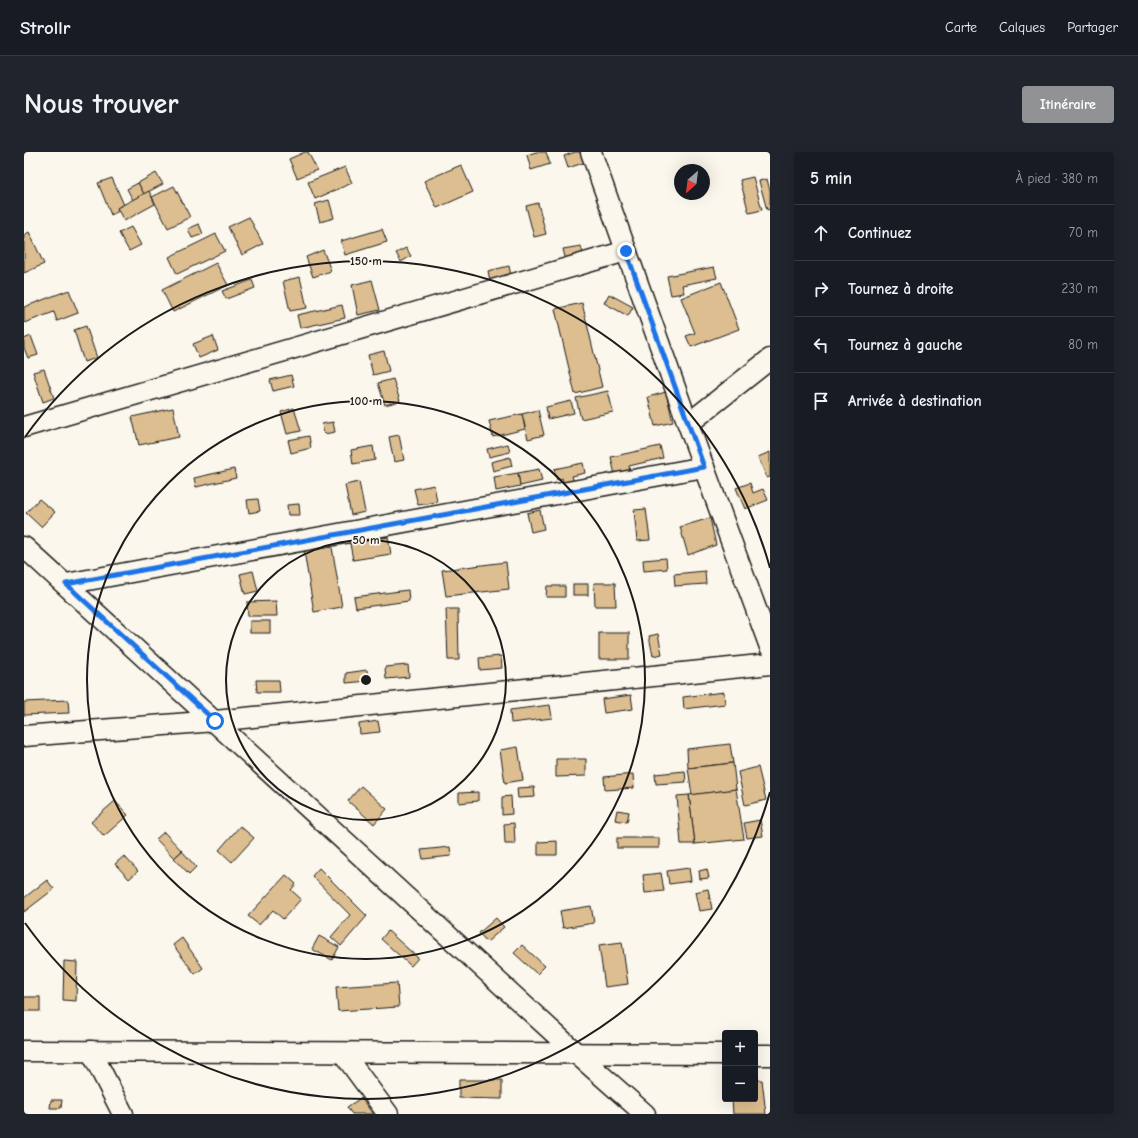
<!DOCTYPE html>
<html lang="fr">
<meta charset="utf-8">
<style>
body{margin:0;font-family:"Comic Neue",sans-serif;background:#20242c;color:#f1f3f6}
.controls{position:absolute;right:12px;bottom:12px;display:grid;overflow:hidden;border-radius:4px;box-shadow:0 4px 16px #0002}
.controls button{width:36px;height:36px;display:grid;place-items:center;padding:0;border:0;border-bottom:1px solid #363941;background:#171b24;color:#f1f3f6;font:20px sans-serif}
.compass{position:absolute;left:650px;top:12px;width:36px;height:36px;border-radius:50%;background:#171b24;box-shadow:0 4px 16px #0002;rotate:208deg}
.stop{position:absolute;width:12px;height:12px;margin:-9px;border:3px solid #1a73e8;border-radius:50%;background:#fff}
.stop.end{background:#1a73e8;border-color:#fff;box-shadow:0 1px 4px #0008}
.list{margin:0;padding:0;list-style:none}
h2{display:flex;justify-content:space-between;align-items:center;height:52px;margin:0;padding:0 16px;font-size:17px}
h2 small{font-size:13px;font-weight:400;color:#9ea1a6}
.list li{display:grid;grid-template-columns:26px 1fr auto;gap:12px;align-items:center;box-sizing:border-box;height:56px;padding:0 16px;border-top:1px solid #363941}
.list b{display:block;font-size:15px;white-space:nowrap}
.list em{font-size:13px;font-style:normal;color:#9ea1a6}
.icon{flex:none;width:22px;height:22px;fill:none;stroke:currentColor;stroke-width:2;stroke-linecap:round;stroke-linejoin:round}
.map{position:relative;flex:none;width:746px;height:962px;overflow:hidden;border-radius:4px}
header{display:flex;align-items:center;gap:24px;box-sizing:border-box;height:56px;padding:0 20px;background:#171b24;border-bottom:1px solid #363941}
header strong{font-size:19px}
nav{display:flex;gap:22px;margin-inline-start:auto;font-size:14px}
.intro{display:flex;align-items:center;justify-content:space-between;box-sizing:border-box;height:96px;padding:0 24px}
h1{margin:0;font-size:28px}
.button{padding:10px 18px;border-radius:4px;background:#919294;color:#fff;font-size:14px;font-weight:700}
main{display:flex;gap:24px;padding:0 24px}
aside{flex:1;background:#171b24;border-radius:4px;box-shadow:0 4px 16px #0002}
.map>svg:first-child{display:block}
.building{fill:#ddbe90;stroke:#1c1c1c}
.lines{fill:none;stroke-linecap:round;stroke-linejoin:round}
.minor-casing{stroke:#1c1c1c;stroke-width:23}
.minor{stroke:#fbf7ec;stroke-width:20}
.route{stroke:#1a73e8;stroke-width:5}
.ring{fill:none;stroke:#1c1c1c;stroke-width:2}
.centre{fill:#1c1c1c;stroke:#fbf7ec;stroke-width:2}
.ring-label{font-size:12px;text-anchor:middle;font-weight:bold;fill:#1c1c1c;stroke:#fbf7ec;stroke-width:3.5;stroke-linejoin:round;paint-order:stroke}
</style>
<header>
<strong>Strollr</strong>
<nav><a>Carte</a><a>Calques</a><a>Partager</a></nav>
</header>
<div class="intro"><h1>Nous trouver</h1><a class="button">Itinéraire</a></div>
<main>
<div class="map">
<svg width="746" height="962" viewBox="0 0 746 962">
<rect width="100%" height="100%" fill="#fbf7ec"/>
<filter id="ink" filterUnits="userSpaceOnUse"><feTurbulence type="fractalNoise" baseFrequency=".025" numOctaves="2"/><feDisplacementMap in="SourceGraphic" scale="8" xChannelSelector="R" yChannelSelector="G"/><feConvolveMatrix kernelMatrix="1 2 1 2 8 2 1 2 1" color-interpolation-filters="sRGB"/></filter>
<g filter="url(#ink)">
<g class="building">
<polygon points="281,0 284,0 293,18 273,26 265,7"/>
<polygon points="512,0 522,0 526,12 507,18 503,3"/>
<polygon points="551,0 561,0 565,9 544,16 540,4"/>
<polygon points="437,13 449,40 413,56 400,29"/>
<polygon points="321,15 328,31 291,47 284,30"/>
<polygon points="132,21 139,32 120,42 114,31"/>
<polygon points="729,25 738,58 725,61 716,28"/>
<polygon points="88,26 100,53 93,56 95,59 87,63 74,31"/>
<polygon points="743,27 746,39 746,57 743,58 735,29"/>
<polygon points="114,31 120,42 109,48 103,37"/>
<polygon points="150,34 166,65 144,76 128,45"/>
<polygon points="125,39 131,52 100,69 93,56"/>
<polygon points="305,48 310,66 296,70 291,52"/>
<polygon points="514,51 522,82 510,85 502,54"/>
<polygon points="225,65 239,92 218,103 204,75"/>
<polygon points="175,72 179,82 168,86 164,77"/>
<polygon points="107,75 117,93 105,99 95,81"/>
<polygon points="358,77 363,90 321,103 317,89"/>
<polygon points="5,80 20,112 0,121 0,83"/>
<polygon points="192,82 201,99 153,122 145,105"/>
<polygon points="557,94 560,105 542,109 539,97"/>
<polygon points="382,96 387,104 377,110 372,101"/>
<polygon points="299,98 307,119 289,125 282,105"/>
<polygon points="192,111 204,133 149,160 138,138"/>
<polygon points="485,114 487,124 466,129 464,119"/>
<polygon points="690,115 693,126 658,133 660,141 647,143 643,124"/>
<polygon points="276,125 283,156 266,159 259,129"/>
<polygon points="228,128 231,136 202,147 198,139"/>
<polygon points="348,128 356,158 334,163 328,133"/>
<polygon points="697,130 715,177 667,195 662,184 671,181 657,146"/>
<polygon points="45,138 54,161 33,169 30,160 0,171 0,155"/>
<polygon points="585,142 609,155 604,164 580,151"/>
<polygon points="558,151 578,235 551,242 531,157"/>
<polygon points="318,153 321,166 276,176 273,163"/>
<polygon points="62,174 73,206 60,210 50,178"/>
<polygon points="7,184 14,203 4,206 0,196 0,187"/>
<polygon points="189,184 194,198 175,206 169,192"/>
<polygon points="360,199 365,219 349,223 344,203"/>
<polygon points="20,217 30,246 19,250 9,220"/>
<polygon points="267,223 270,234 249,239 246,228"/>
<polygon points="369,227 376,249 361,253 354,231"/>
<polygon points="584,239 589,260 557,267 552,246"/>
<polygon points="642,240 649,270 631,274 624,245"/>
<polygon points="547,249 550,261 524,267 522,255"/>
<polygon points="149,256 155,285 115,293 108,265"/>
<polygon points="270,256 277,279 263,282 257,260"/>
<polygon points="514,258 520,283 504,287 498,262"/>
<polygon points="498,262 501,277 469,285 465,269"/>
<polygon points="309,270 311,280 300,282 298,272"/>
<polygon points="375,283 380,308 370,310 365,285"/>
<polygon points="285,284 287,296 267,301 264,288"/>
<polygon points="484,292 486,300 465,305 463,297"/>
<polygon points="349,294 351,308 329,312 327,298"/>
<polygon points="636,294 639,306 605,314 606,319 591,323 587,305"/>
<polygon points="746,300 746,325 743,326 734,305"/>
<polygon points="486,305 488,314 469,319 467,310"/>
<polygon points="559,311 561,321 548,324 550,330 540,332 538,326 533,328 530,317"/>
<polygon points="210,317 212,326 172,335 170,326"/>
<polygon points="515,317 518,329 496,334 494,321"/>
<polygon points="494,321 496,334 472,339 470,325"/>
<polygon points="335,330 341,360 327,363 321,333"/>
<polygon points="726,331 729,341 739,337 744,348 721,357 712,336"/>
<polygon points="410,333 413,350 394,353 390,337"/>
<polygon points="15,347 31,360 17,375 2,361"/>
<polygon points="234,347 236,359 225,361 223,348"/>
<polygon points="275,352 276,363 264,363 263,353"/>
<polygon points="622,357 626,388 613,389 610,358"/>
<polygon points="516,358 520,377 507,380 503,361"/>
<polygon points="686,366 692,393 664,403 656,375"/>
<polygon points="364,385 367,402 329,408 326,392"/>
<polygon points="308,395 318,455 290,460 280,399"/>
<polygon points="642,406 643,417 620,419 619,408"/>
<polygon points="482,410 485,437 422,444 418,418"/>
<polygon points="229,419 234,439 221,442 216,422"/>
<polygon points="681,419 682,432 651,434 650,422"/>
<polygon points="570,431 591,431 592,454 571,454"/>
<rect x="549" y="432" width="15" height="11"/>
<polygon points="523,434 541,434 541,445 522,445"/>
<polygon points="384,438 385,449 332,456 330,445"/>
<polygon points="252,449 253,464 224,464 223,450"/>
<polygon points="422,457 434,457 435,508 424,508"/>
<rect x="226" y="469" width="20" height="12"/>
<rect x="575" y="481" width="30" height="26"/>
<polygon points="634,482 638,502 629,504 625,484"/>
<polygon points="477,504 478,516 456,518 455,506"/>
<polygon points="384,513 385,525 362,527 361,515"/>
<polygon points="343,518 344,529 322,531 322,521"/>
<polygon points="232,528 255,528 256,540 233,540"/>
<polygon points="700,540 701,552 660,557 659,545"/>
<polygon points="607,543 609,557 580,561 578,547"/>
<polygon points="44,548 45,561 0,563 0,550"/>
<polygon points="526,553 528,566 487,571 486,558"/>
<polygon points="354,569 356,580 336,582 335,572"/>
<polygon points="706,592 709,611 664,616 663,597"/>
<polygon points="494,595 499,628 481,631 476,598"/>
<polygon points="532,607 562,607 562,624 532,625"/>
<polygon points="709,611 712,637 668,643 664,616"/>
<polygon points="734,615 742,648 721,653 714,620"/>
<polygon points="661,619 662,630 632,632 631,622"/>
<polygon points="609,622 610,636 581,638 580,625"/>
<polygon points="337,634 363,657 350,672 324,649"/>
<polygon points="510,635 511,645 494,646 493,636"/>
<polygon points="712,637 720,687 671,692 665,643"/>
<polygon points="454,640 454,649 435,651 435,641"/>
<polygon points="665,643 671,692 657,692 653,644"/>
<polygon points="487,644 488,662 478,663 478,645"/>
<polygon points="91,649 104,663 80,684 67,670"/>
<polygon points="593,658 605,660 603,670 591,668"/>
<polygon points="736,668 739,684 723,686 720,671"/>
<polygon points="490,671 491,692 481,692 480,672"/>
<polygon points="216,674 230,686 208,710 195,698"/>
<polygon points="140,680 158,699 150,706 132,687"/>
<rect x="593" y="686" width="42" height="10"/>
<polygon points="533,689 533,703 514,703 514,690"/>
<polygon points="426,695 427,704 399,707 397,698"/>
<polygon points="158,699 172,715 165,722 150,706"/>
<polygon points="100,704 114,719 105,727 91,712"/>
<polygon points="295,716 343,764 317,794 307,785 326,763 288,724"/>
<polygon points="665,716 667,729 645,732 643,719"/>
<polygon points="683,717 685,726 676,727 675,719"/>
<polygon points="637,721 640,739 621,741 619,723"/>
<polygon points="262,723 272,732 267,738 277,747 259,767 249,758 235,773 224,764"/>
<polygon points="23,728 30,737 0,760 0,746"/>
<polygon points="684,737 688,757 675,759 671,740"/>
<polygon points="567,754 570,771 539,776 536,759"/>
<polygon points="472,766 480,775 463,790 455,781"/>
<polygon points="364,779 394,806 387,814 357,787"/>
<polygon points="295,784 315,795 308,808 288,797"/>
<polygon points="158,786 179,816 171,822 149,793"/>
<polygon points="598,790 604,832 581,835 575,793"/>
<polygon points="498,793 521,814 513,822 490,801"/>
<polygon points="40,809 53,810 52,849 39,848"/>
<polygon points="373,831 375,855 314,859 312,835"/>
<rect x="0" y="845" width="16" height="14"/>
<polygon points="435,928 478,928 478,947 435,946"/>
<polygon points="731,928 738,928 742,962 709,962 708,947 731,947"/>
<polygon points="337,946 349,962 328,962 323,955"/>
<polygon points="27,948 38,948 37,956 26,956"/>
</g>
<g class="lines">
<defs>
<g id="minor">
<polyline points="567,0 664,272 746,495"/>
<polyline points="664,272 746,207"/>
<polyline points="0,275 602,99"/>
<polyline points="0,395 553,902 621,962"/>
<polyline points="42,432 680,315"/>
<polyline points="0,584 191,569 746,512"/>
<polyline points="0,899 701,902"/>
<polyline points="67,899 99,962"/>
<polyline points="319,901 364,962"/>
<polyline points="731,903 746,903"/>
</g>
</defs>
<use href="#minor" class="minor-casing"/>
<use href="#minor" class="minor"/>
</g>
</g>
<g class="lines" filter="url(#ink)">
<polyline class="route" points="191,569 42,432 680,315 602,99"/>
</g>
<g class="ring">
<circle cx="342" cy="528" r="140"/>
<circle cx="342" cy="528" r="279"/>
<path d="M746 640A419 419 0 0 1 1 771M1 285A419 419 0 0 1 746 416"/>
</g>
<circle cx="342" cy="528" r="6" class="centre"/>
<g class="ring-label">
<text x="342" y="113">150 m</text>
<text x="342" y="253">100 m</text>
<text x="342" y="392">50 m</text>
</g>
</svg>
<div class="controls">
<button>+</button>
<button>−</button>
</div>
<svg class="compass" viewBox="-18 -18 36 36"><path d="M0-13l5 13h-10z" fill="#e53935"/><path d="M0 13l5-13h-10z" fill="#9ea1a6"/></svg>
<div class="stop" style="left:191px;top:569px"></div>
<div class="stop end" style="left:602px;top:99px"></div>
</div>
<aside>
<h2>5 min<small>À pied · 380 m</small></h2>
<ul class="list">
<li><svg class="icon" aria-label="ahead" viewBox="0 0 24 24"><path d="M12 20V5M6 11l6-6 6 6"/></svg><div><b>Continuez</b></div><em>70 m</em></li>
<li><svg class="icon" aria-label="right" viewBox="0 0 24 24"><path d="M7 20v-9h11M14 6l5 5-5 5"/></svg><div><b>Tournez à droite</b></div><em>230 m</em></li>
<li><svg class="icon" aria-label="left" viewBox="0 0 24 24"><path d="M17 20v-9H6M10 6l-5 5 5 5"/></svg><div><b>Tournez à gauche</b></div><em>80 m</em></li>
<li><svg class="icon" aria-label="arrive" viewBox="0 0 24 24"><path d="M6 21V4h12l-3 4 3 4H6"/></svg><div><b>Arrivée à destination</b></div></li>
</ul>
</aside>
</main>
